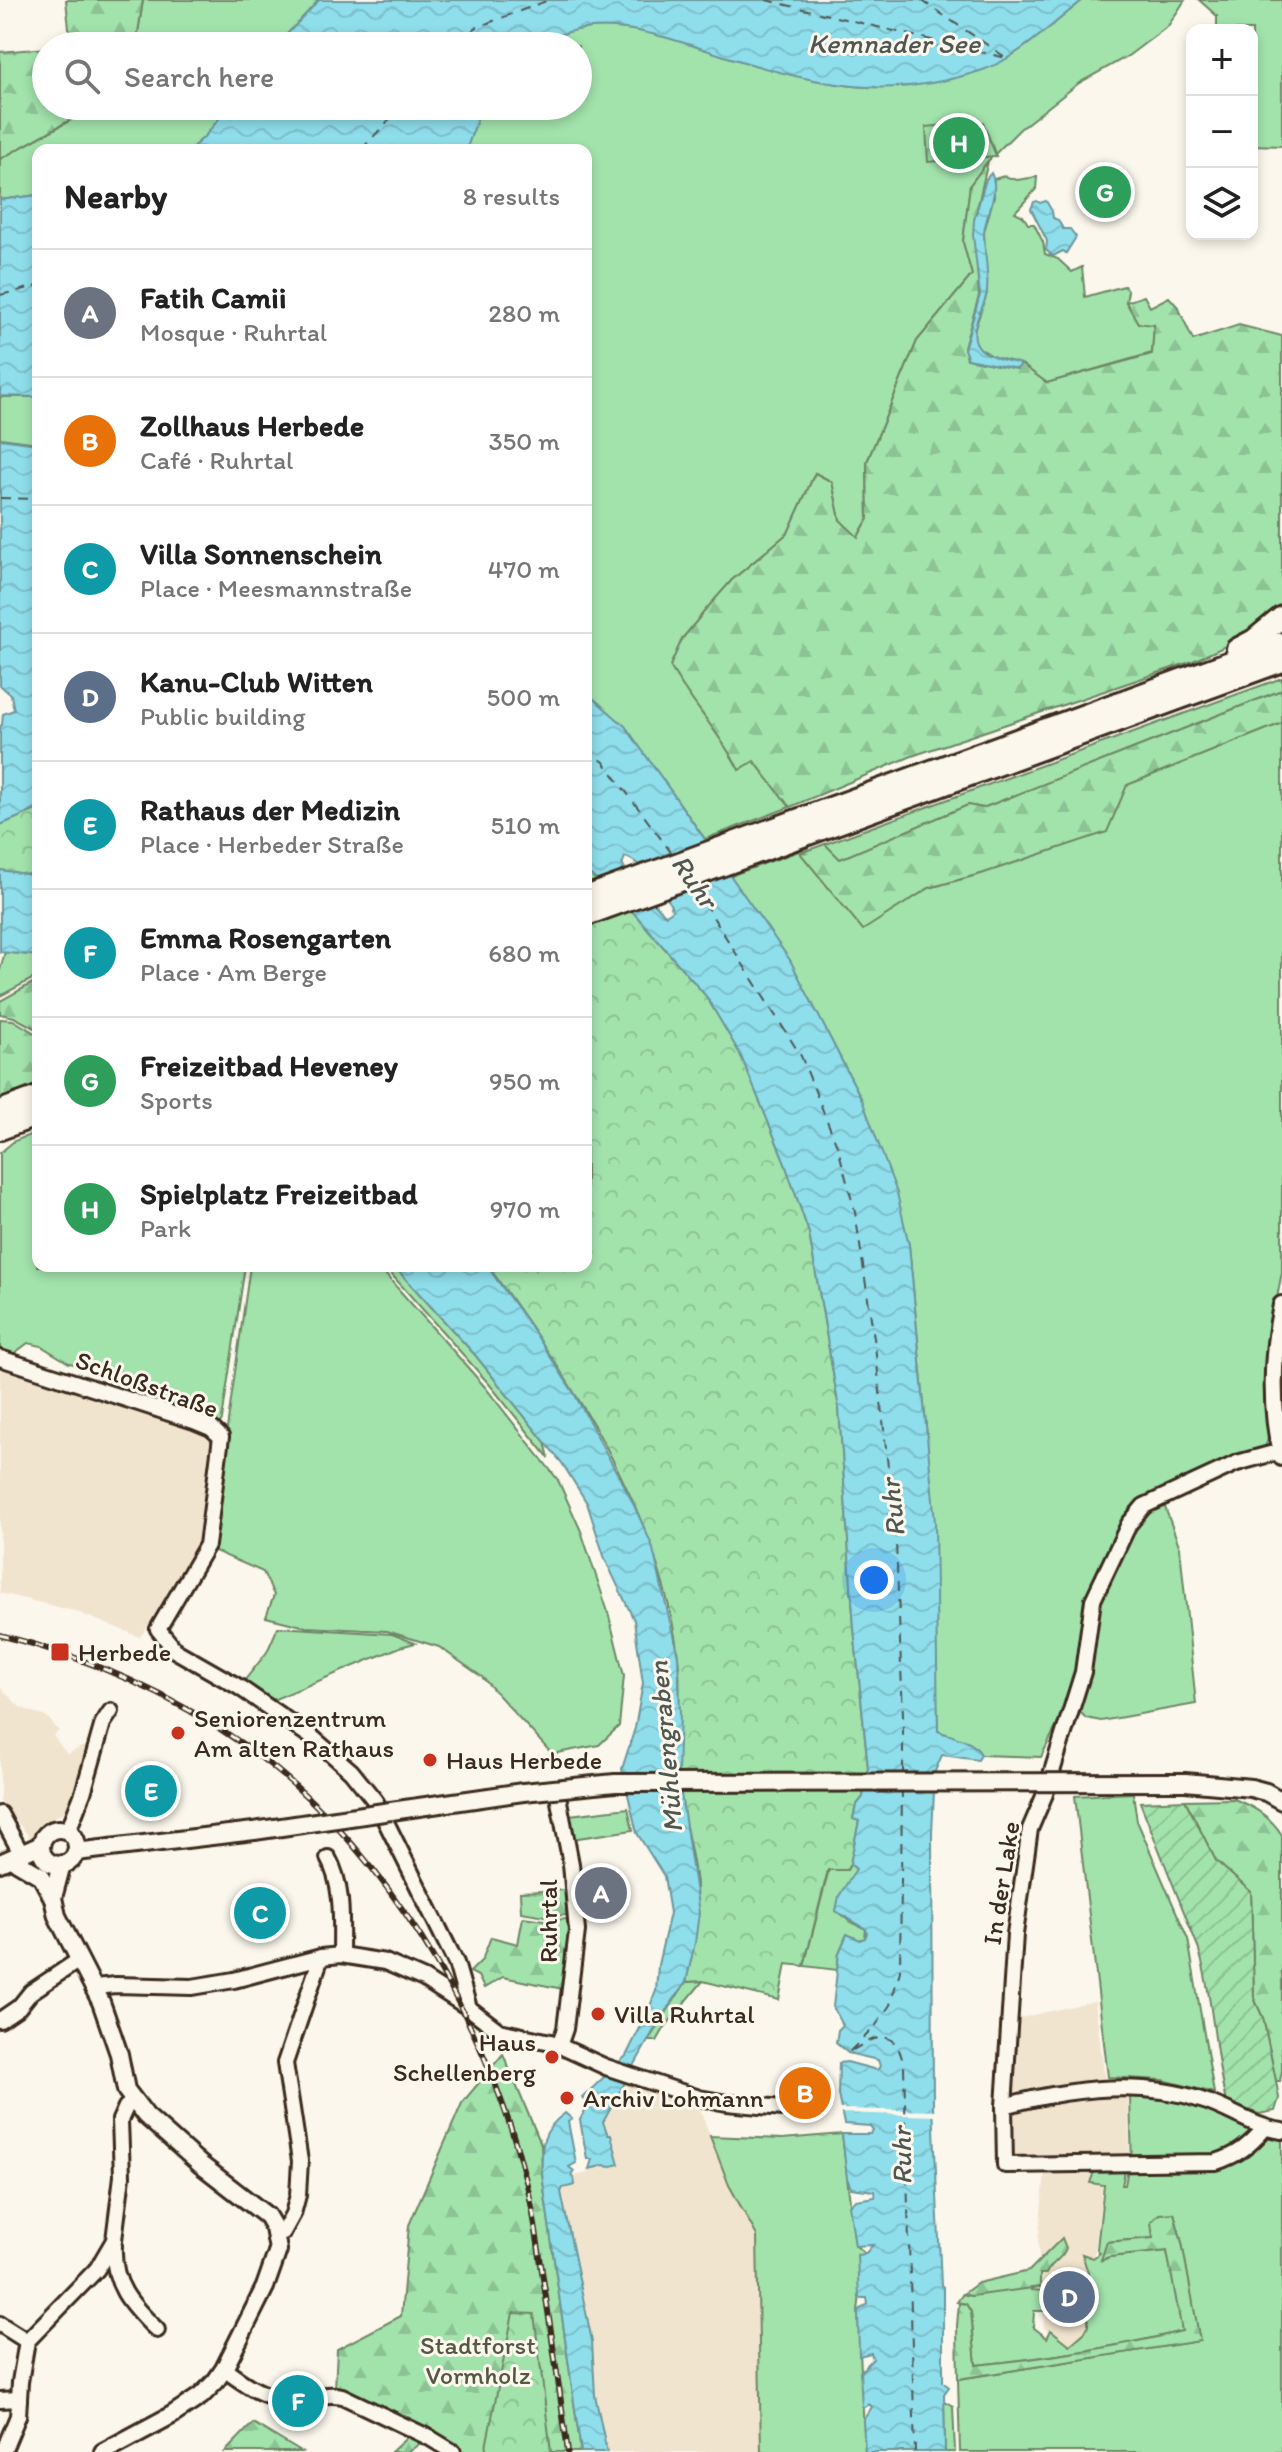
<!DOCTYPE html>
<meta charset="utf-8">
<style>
body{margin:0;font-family:Itim,sans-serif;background:#f6f6f6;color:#222}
.controls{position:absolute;right:24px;top:24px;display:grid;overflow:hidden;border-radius:16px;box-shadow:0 4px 12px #0003}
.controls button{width:72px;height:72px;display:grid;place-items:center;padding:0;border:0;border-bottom:2px solid #e0e0e0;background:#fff;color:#222;font:40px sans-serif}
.you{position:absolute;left:874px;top:1580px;width:28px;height:28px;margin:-20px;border:6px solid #fff;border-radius:50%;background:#1a73e8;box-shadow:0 0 0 12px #1a73e833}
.badge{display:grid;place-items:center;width:52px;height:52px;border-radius:50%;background:#1a73e8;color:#fff;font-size:26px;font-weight:700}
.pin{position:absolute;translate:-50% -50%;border:4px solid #fff;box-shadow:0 2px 8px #0006}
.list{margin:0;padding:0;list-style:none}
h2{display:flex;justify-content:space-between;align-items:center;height:104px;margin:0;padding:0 32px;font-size:34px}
h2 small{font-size:26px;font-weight:400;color:#767676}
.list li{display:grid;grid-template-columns:52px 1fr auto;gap:24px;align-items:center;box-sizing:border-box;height:128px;padding:0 32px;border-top:2px solid #e0e0e0}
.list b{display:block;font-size:30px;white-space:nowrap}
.list p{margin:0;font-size:26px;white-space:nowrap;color:#767676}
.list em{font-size:26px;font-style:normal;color:#767676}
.icon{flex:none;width:44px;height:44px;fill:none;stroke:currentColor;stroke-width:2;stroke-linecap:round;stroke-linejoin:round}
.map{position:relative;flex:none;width:1282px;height:2452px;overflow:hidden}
.search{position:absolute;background:#fff;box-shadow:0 4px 12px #0003;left:32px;top:32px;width:560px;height:88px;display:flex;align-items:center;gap:20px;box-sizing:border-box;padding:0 28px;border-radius:44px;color:#767676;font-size:30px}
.panel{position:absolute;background:#fff;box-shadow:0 4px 12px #0003;left:32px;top:144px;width:560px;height:1128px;border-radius:16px}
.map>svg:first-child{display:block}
.built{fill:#f1e4cf}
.grass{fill:#a2e3ac;stroke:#6e8665;stroke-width:2}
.forest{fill:url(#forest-firs);stroke:#6e8665;stroke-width:2}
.park{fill:url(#park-crowns);stroke:#6e8665;stroke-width:2}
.garden{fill:url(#garden-furrows);stroke:#6e8665;stroke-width:2}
.water{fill:url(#water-waves);stroke:#6d969a;stroke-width:2;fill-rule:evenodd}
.pier{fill:#fbf7ec}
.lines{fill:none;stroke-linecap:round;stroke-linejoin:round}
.ferry{stroke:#505752;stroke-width:2;stroke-dasharray:10 8;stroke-linecap:butt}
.minor-casing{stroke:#3b2a1e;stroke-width:20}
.major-casing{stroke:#3b2a1e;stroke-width:22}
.highway-casing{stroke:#3b2a1e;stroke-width:26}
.minor{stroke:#fbf7ec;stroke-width:14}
.major{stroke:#fbf7ec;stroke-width:16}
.highway{stroke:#fbf7ec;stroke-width:20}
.rail-casing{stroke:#3b2a1e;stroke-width:6}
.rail{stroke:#fbf7ec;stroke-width:3;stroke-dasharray:9;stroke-linecap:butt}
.major-bridge-casing{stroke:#3b2a1e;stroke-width:22;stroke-linecap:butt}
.major-bridge{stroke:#fbf7ec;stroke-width:16}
.poi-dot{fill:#c8321e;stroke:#fbf7ec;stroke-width:3}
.labels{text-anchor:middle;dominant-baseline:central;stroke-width:6;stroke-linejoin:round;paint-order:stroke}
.street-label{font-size:26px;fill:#3b2a1e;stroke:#fbf7ec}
.poi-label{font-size:26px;fill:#3b2a1e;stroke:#fbf7ec;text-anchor:start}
.park-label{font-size:26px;fill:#555842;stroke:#fbf7ec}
.water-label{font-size:28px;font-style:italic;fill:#505752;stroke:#fbf7ec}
</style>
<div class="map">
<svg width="1282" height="2452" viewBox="0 0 1282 2452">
<defs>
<pattern id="forest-firs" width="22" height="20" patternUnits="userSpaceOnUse" patternTransform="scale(2)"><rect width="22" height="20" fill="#a2e3ac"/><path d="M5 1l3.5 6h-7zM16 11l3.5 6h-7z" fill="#8cc394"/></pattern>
<pattern id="park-crowns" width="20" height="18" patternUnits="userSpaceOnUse" patternTransform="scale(2)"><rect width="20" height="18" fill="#a2e3ac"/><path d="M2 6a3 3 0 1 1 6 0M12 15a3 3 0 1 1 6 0" fill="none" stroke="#8cc394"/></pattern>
<pattern id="garden-furrows" width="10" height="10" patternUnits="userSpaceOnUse" patternTransform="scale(2)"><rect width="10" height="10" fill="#a2e3ac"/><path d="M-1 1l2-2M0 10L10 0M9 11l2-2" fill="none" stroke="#8cc394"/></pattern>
<pattern id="water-waves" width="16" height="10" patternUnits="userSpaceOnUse" patternTransform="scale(2)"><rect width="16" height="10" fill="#8fdeec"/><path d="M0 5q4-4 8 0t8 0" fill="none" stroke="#7cbfca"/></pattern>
</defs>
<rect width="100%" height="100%" fill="#fbf7ec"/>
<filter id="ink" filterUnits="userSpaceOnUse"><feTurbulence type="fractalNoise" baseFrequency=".0125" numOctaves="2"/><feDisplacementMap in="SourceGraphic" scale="16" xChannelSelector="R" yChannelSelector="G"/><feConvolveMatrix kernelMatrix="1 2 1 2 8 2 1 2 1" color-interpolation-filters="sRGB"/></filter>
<g filter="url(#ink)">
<g class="built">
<polygon points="0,1365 211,1430 217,1439 204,1537 197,1560 140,1637 74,1611 0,1593"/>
<polygon points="0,1687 20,1707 48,1718 59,1731 53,1736 67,1754 88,1744 67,1810 46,1822 31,1839 0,1801"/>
<polygon points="1095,2001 1105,2081 1128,2097 1130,2161 1105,2161 1085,2342 1070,2349 1044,2328 1038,2242 1046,2162 1013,2162 1005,2152 1015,2019"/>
<polygon points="625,2082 698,2104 729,2185 757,2236 761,2452 607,2452 595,2395 592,2341 561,2192 568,2187 572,2174 574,2173 575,2176 588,2173 587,2168 605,2165 608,2135 603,2122"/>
</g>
<g class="grass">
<polygon points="143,0 319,0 276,46 136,46"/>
<path d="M1083,0h102l-17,26 -40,30 -49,27 -59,46 -32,32 -18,24 -7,57 9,33 -55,66 -50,121 1,57 -11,19 -17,-18 -8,-38 -17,-9 -27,60 -56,47 -50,59 57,130 15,-9 36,47 -85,32 -80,-112 -39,-35v-542h-120l16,-44h96v-60h-41c61,-39 132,-8 194,12 35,10 71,21 107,26 48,8 99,-1 145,-15 32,-9 73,-48 100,-69z"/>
<polygon points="1199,0 1282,0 1282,146 1252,145 1252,30 1217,30 1217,16"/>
<polygon points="90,106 229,106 206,135 190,150 38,150 38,195 0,200 0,159 84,113"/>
<polygon points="1004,176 1017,180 1037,177 1036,189 1015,212 1023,216 1028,224 1034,224 1043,242 1045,254 1058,259 1072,272 1082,267 1085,297 1124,286 1128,291 1126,302 1154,325 1152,353 1047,383 1021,364 994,357 978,347 974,339 974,331 987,293 984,232 994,196 994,179"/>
<polygon points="0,397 38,397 38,443 0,438"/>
<polygon points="1282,678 1282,690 983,808 968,805 839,860 825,844"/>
<path d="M1282,723v549c-8,40 -15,80 -16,120 0,17 7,43 -2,57l-105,42 21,57 16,156 -95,17 -15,-3 -17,-17 -28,56 -60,-2c-7,-15 -28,-17 -43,-24l-11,-295 -18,-191 -47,-145 -72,-139 -60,-85 77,-28 56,81 66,-41 55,-15 143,-88z"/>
<polygon points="5,952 38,956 38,976 0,996 0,970"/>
<polygon points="38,1132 38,1266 245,1266 222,1420 218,1426 141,1399 130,1378 123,1372 69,1363 41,1346 28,1343 13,1354 0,1349 0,1153 14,1141"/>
<polygon points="250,1266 378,1266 485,1387 558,1480 581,1531 608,1612 624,1676 619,1726 599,1745 552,1754 482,1677 439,1647 387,1631 306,1627 266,1617 274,1595 263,1572 210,1549"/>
<polygon points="384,1266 394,1266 476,1356 545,1442 549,1458 490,1385"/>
<polygon points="278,1627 392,1634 415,1643 400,1647 268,1702 241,1685 267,1652"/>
<polygon points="1133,1793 1137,1821 1188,1939 1214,2093 1163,2080 1108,2077 1075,1796"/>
<polygon points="628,1808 633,1830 571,1839 570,1815"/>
<polygon points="850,1864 856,1869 855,1875 848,1882 836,1911 851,1922 866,1929 865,1938 860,1940 847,1934 839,1953 837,1970 804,1966 829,1869 847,1870"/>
<polygon points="703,1981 665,2027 657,2041 648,2041 686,1982"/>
<path d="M1130,2096l69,8 83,36v312h-322l-2,-73 241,-38 -17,-98 -8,-30 -21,25 -46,4 -4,18 6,-3 58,-6 16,80c-69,17 -137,27 -207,34l-5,-53 -5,-8 -9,-2 6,-8 8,2 60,-10v4l14,1v20h-11l-1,16 14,11 4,-8 19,15 15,-13 3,-6v-53l-6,-19 11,4 7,-5 -3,-4 7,-64 -14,-2 5,-14 23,-1 7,3 -3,14h3l3,-16 4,-4z"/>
<polygon points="842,2134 855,2245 865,2254 858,2311 865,2452 761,2452 757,2236 729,2185 710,2136 782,2139"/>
<polygon points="944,2401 953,2406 955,2452 945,2452"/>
</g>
<g class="forest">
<polygon points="66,0 143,0 136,46 58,46 70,38"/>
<polygon points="46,48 46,106 90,106 84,112 0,159 0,52"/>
<path d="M988,161l-14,61 5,74 -15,51 3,12 50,10 4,-5 26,19 105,-29 2,-29 -16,-2 -12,-21 18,-6 6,11 19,-10 9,10 15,33 46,-15 43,11v268l-30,30 -59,27 -281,95 -122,51 -36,-46 -15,9c-19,-37 -48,-67 -69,-104l12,-27 26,-32 24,-27 56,-47 27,-60 17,9 8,38 18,17 10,-18 -1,-57 50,-121 55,-66 -9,-33 7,-57z"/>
<polygon points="1282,690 1282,723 1127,785 1107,832 984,873 929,888 863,930 800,853 825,844 840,859 968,805 983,808"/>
<polygon points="38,980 38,1030 14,1017 0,1014 0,1001"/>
<polygon points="0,1019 13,1020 38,1035 38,1084 0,1099"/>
<path d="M1234,1799c20,8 36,17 48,36v235l-2,11h-4l-13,-63 -9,-20 -3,-106 -35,-31 -31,-61z"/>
<polygon points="567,1890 570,1915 546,1916 521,1912 520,1892"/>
<polygon points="523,1917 544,1920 571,1919 568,1990 503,1977 484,1988 478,1976 470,1972 482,1960 491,1937 518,1944"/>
<polygon points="503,2054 541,2144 542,2174 581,2452 460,2452 432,2435 408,2452 391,2452 417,2428 335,2389 337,2349 401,2316 409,2225 462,2103"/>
<path d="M1174,2213l8,30 18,98 -242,38 -1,-53 2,-23 7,1 5,8 5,53c70,-7 138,-17 206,-34l-15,-80 -58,6 -8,3 6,-18 46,-4 -2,-16 8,-8z"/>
<path d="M1062,2238l4,10c-4,12 -15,14 -20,26h-6v13l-69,9 -8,-2 15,-11 51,-12z"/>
<polygon points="253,2423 301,2452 225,2452"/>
</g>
<g class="park">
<polygon points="983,122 996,156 928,162 926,127"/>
<polygon points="38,809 38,876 0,870 0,825"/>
<path d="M586,871l48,42 72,83 34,57 42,102 27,78 30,175 15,220 14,140 -5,29 -7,9 -3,12 6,3 -9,43 -3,6h-19l-24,96 -18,-2 -7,36 -76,-19 -17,1c9,-37 14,-77 8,-114 -5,-31 -13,-60 -16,-90 -3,-41 5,-82 0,-122 -19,-147 -106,-273 -190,-390h98z"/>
<polygon points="513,2313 534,2314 551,2452 485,2452"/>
</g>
<path class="garden" d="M1185,1800l31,61 35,31 3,106 9,20 13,63 3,17 -4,13 -16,3 -33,-12c-12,-51 -13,-105 -28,-155l-58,-145z"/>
<g class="water">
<path d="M319,0h764c-30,23 -65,58 -100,70 -46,15 -97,22 -145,14 -36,-5 -72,-15 -107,-26 -62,-19 -133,-51 -194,-12h-261z"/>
<polygon points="229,106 482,106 466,150 190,150 206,135"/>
<path d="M991,173c10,20 -6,40 -7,61 0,18 5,38 3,56 0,10 -7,20 -10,30 -12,34 19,38 44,44l-4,5 -49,-10 -4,-10 16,-54 -7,-60 1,-15 12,-41z"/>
<polygon points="38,195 38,397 0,396 0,200"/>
<polygon points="1037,201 1040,203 1046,201 1052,211 1053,218 1058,220 1063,229 1070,229 1076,237 1066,253 1063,251 1053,256 1046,250 1047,241 1031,209 1034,202"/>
<polygon points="0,439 38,444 38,809 0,825 0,726 2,725 3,714 14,710 11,695 0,685"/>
<path d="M586,692l39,34 165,234 72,140 35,93 12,52 26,277 3,209c15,6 36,9 43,24l-3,5 -36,-5 -7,16 -3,62 1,272 8,180 2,2v95l6,5 -5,7 1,58h-80l-2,-32 9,-13 -3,-3 -7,4 -2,-36 13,-13 -2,-6 -12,3 -1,-45 10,-7 -1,-6h-8l-2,-43 8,-1 8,-9 -18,1 -6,-41 7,-5 19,-3 -1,-6 -23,-3 -4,-10 -5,-44h28l3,-4 -3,-4 -26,-2 -6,-29 1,-32 8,-1 30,8 3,-4 -2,-6 -30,-7 -12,-10 2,-13 5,-5 -10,-18 6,-54 8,-19 13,6 5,-2 2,-5 -1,-4 -30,-18 3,-15 17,-27 -6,-5 9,-43 -6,-2 3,-13 7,-9 5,-29 -14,-140 -15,-220 -30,-175 -27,-78 -42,-101 -34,-58 -72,-83 -48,-42zM625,857c13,2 46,40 47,54l-6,4 -3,-2 -41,-48z"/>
<polygon points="0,870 38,876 38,956 0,952"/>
<polygon points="394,1266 487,1266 535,1333 575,1395 631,1499 652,1545 678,1656 680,1713 678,1774 699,1913 695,1943 686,1982 659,2021 603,2122 608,2135 611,2135 619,2164 608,2167 605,2165 589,2169 592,2159 587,2159 580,2120 588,2105 582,2098 626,2056 646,2016 656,1991 658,1965 670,1913 664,1876 637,1833 622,1769 635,1728 643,1683 634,1620 605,1559 587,1503 562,1463 476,1356"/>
<path d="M565,2113l7,6 -4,3 8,41 -7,4 5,4 -3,5 3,2 1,7 -12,3 -2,4 31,149 3,54 12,57h-26l-39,-278c-1,-29 -1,-43 23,-61z"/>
</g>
<polygon class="pier" points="837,2109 938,2111 938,2116 838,2113"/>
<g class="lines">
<g class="ferry">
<polyline points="766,0 1006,58"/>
<polyline points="921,0 1005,57"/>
<polyline points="458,46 475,28 549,0"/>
<polyline points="361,150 402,106"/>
<polyline points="0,295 38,286"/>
<polyline points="0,498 38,499"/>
<polyline points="586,749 604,762 673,855"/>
<polyline points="694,887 801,1056 838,1148 855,1212 875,1345 896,1542 903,1715 903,1774"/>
<path d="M902,1788l-2,183 -10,34 -16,23 -26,25c29,-18 48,-28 56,14l11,385"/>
</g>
<defs>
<g id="minor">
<polyline points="0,1358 194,1421 211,1428 221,1437 207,1545 158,1629 176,1651 239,1687 313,1738 351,1771 376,1802 456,1963 469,2008"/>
<polyline points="558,1796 571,1864 577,1931 565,2029 559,2046"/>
<polyline points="0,1814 21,1853"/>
<polyline points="68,1831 83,1793 103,1723 111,1711"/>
<path d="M328,1858c16,28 13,66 13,97"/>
<polyline points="94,1987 116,1985 192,1987 234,1980 321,1957 341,1955 385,1962 424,1979 469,2008 499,2031 551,2042 606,2067 699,2098 727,2103 794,2109"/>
<polyline points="0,2020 19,2007 31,1992 79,1960"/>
<path d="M1004,2106c63,-17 134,-27 197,-6 28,8 52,27 81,31"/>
<path d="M1265,2128c-16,18 -27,27 -49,34l-211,3 -1,-59 11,-172 15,-105 15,-35 38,-122 10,-72 36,-76 15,-18 93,-43 44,-12"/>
<polyline points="283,2232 293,2214 298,2195 300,2161 285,2063 321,1957"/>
<path d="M114,2245c-2,39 16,59 43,85"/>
<polyline points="0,2324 27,2341"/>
<path d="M224,2369c20,15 42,31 68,30 17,0 34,-7 50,-3l88,42 23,14"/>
<polyline points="0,2400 19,2399"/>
<polyline points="3,2452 18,2416 20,2382 27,2341 97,2269 114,2240 122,2176 120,2120 126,2107 133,2101"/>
</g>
<g id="major">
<path d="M1282,1305c-10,50 -12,103 0,152"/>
<polyline points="1185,1782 1251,1788 1266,1792 1282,1801"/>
<polyline points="391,1811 523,1792"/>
<circle cx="59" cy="1847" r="18"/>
<polyline points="76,1852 254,1831"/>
<polyline points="17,1862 41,1876 53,1898"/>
<polyline points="0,1863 41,1845"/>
<polyline points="62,1864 53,1898 57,1916 101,2002 119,2054 126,2090 146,2116 200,2164 267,2216 274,2228 278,2250 265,2287 224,2369 215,2382 201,2396 172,2415 103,2452"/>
</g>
<g id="highway">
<polyline points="1237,649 1254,640 1282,617"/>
<polyline points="586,897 1282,643"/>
<polyline points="586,915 1282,661"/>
<polyline points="0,1111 38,1097"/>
<polyline points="0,1129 38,1115"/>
</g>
</defs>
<use href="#minor" class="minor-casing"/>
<use href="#major" class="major-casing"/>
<use href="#highway" class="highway-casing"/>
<use href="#minor" class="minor"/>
<use href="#major" class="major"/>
<use href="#highway" class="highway"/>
<defs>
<path id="rail" d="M0,1635c88,22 173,60 247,112 136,98 237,269 278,430 9,33 13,67 18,101 9,58 17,116 25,174"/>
</defs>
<use href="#rail" class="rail-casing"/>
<use href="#rail" class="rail"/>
<defs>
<g id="major-bridge">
<polyline points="523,1792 615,1783 1185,1782"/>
<polyline points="254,1831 391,1811"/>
</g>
</defs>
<use href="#major-bridge" class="major-bridge-casing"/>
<use href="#major-bridge" class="major-bridge"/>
</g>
</g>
<g class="poi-dot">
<rect x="50" y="1642" width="20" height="20" rx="4"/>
<circle cx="178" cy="1733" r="8"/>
<circle cx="430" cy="1760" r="8"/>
<circle cx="598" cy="2014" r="8"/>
<circle cx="552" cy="2057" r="8"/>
<circle cx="567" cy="2098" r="8"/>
</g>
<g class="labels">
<g class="street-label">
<text transform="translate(147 1384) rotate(20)">Schloßstraße</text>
<text transform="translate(1001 1883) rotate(-81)">In der Lake</text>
<text transform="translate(548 1921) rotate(-90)">Ruhrtal</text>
</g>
<g class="poi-label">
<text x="78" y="1652">Herbede</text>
<text x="194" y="1718">Seniorenzentrum<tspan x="194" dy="30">Am alten Rathaus</tspan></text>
<text x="446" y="1760">Haus Herbede</text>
<text x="614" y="2014">Villa Ruhrtal</text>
<text x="536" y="2042" text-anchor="end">Haus<tspan x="536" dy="30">Schellenberg</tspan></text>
<text x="583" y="2098">Archiv Lohmann</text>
</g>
<g class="park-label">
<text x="478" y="2345">Stadtforst<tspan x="478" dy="30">Vormholz</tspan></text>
</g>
<g class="water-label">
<text x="894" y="43">Kemnader See</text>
<text transform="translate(695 881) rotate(55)">Ruhr</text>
<text transform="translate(892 1508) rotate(-96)">Ruhr</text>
<text transform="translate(665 1747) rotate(-95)">Mühlengraben</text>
<text transform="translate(901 2156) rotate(-91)">Ruhr</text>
</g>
</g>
</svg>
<div class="controls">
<button>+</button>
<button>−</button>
<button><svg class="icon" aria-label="layers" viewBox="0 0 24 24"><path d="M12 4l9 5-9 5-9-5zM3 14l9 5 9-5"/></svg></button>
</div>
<div class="you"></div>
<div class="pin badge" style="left:601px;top:1893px;background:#6b7280">A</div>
<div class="pin badge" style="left:805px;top:2093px;background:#e8710a">B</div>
<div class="pin badge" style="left:260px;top:1913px;background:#0f9aa8">C</div>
<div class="pin badge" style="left:1069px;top:2297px;background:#5c6f8a">D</div>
<div class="pin badge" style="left:151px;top:1791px;background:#0f9aa8">E</div>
<div class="pin badge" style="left:298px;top:2401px;background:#0f9aa8">F</div>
<div class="pin badge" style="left:1105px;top:192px;background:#2e9e5b">G</div>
<div class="pin badge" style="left:959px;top:143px;background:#2e9e5b">H</div>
<div class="search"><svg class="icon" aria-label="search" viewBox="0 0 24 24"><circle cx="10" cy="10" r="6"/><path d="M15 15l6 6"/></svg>Search here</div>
<section class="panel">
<h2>Nearby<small>8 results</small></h2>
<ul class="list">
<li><span class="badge" style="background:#6b7280">A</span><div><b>Fatih Camii</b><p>Mosque · Ruhrtal</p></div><em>280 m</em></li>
<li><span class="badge" style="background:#e8710a">B</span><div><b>Zollhaus Herbede</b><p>Café · Ruhrtal</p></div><em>350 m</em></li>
<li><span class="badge" style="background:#0f9aa8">C</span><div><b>Villa Sonnenschein</b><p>Place · Meesmannstraße</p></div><em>470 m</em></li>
<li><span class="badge" style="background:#5c6f8a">D</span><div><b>Kanu-Club Witten</b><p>Public building</p></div><em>500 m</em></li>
<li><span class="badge" style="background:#0f9aa8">E</span><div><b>Rathaus der Medizin</b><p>Place · Herbeder Straße</p></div><em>510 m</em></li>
<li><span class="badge" style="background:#0f9aa8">F</span><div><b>Emma Rosengarten</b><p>Place · Am Berge</p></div><em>680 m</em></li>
<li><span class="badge" style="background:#2e9e5b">G</span><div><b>Freizeitbad Heveney</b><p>Sports</p></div><em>950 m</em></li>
<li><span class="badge" style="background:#2e9e5b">H</span><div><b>Spielplatz Freizeitbad</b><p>Park</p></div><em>970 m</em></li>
</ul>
</section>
</div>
